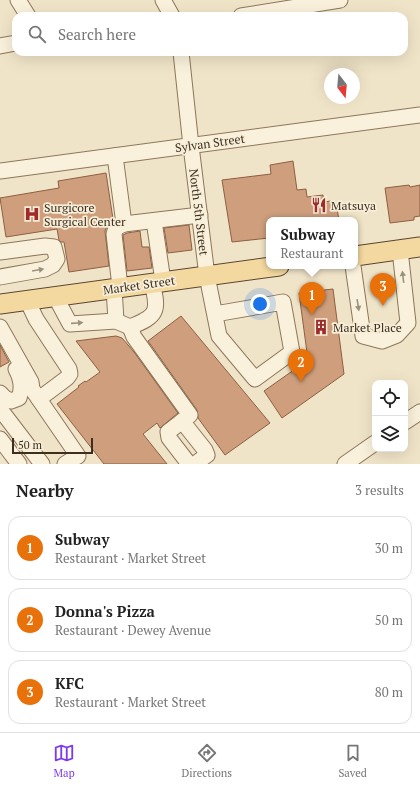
<!DOCTYPE html>
<meta charset="utf-8">
<style>
body{margin:0;font-family:"PT Serif",serif;background:#f2f2f2;color:#222}
.controls{position:absolute;right:12px;bottom:12px;display:grid;overflow:hidden;border-radius:8px;box-shadow:0 4px 16px #0002}
.controls button{width:36px;height:36px;display:grid;place-items:center;padding:0;border:0;border-bottom:1px solid #e0e0e0;background:#fff;color:#222;font:20px sans-serif}
.compass{position:absolute;left:324px;top:68px;width:36px;height:36px;border-radius:50%;background:#fff;box-shadow:0 4px 16px #0002;rotate:164deg}
.scale{position:absolute;left:12px;bottom:10px;width:81px;box-sizing:border-box;padding-left:4px;border:2px solid #3d2e20;border-top:0;font-size:11px;line-height:14px;white-space:nowrap;color:#3d2e20;-webkit-text-stroke:3px #f7eed8;paint-order:stroke}
.you{position:absolute;left:260px;top:304px;width:14px;height:14px;margin:-10px;border:3px solid #fff;border-radius:50%;background:#1a73e8;box-shadow:0 0 0 6px #1a73e833}
.badge{display:grid;place-items:center;width:26px;height:26px;border-radius:50%;background:#7c3aed;color:#fff;font-size:13px;font-weight:700}
.pin{position:absolute;translate:-50% -33px;filter:drop-shadow(0 1px 2px #0008)}
.pin::after{content:'';position:absolute;top:21px;width:14px;height:12px;background:inherit;clip-path:polygon(0 0,100% 0,50% 100%)}
.popup{position:absolute;left:266px;top:217px;width:92px;height:52px;box-sizing:border-box;display:grid;place-content:center;border-radius:8px;background:#fff;filter:drop-shadow(0 1px 3px #0005);font-size:13px;white-space:nowrap;color:#767676}
.popup b{font-size:15px;color:#222}
.popup::after{content:'';position:absolute;left:50%;top:100%;margin-left:-8px;border:8px solid transparent;border-top-color:#fff}
.list{margin:0;padding:0;list-style:none}
h2{display:flex;justify-content:space-between;align-items:center;height:52px;margin:0;padding:0 16px;font-size:17px}
h2 small{font-size:13px;font-weight:400;color:#767676}
.list li{display:grid;grid-template-columns:26px 1fr auto;gap:12px;align-items:center;box-sizing:border-box;height:64px;margin:0 8px 8px;padding:0 8px;border:1px solid #e0e0e0;border-radius:12px}
.list b{display:block;font-size:15px;white-space:nowrap}
.list p{margin:0;font-size:13px;white-space:nowrap;color:#767676}
.list em{font-size:13px;font-style:normal;color:#767676}
.icon{flex:none;width:22px;height:22px;fill:none;stroke:currentColor;stroke-width:2;stroke-linecap:round;stroke-linejoin:round}
.map{position:relative;flex:none;width:420px;height:464px;overflow:hidden}
.search{position:absolute;background:#fff;box-shadow:0 4px 16px #0002;left:12px;right:12px;top:12px;height:44px;display:flex;align-items:center;gap:10px;box-sizing:border-box;padding:0 14px;border-radius:12px;color:#767676;font-size:15px}
.sheet{height:268px;background:#fff}
nav{display:flex;justify-content:space-around;align-items:center;box-sizing:border-box;height:56px;border-top:1px solid #e0e0e0;background:#fff;font-size:11px;color:#767676}
nav a{display:grid;justify-items:center;gap:2px}
nav .on{color:#7c3aed}
.map>svg:first-child{display:block}
.building{fill:#cf9f7d;stroke:#8d5f41}
.lines{fill:none;stroke-linecap:round;stroke-linejoin:round}
.minor-casing{stroke:#8d765c;stroke-width:17}
.major-casing{stroke:#5b4430;stroke-width:21}
.minor{stroke:#faf1dc;stroke-width:15}
.major{stroke:#f3d9a0;stroke-width:19}
.oneway{fill:#9c907e}
.labels{text-anchor:middle;dominant-baseline:central;stroke-width:3.5;stroke-linejoin:round;paint-order:stroke}
.street-label{font-size:12px;fill:#3d2e20;stroke:#f7eed8}
.poi-label{font-size:12px;fill:#3d2e20;stroke:#f7eed8;text-anchor:start}
</style>
<div class="map">
<svg width="420" height="464" viewBox="0 0 420 464">
<rect width="100%" height="100%" fill="#f0e4c8"/>
<g class="building">
<polygon points="293,161 297,190 306,189 307,197 323,195 324,202 331,201 332,204 336,203 339,220 269,220 269,238 232,242 222,180 271,174 270,165"/>
<polygon points="106,173 113,219 109,222 105,231 109,266 69,272 64,242 61,242 59,240 57,229 6,237 0,198 59,188 58,181"/>
<polygon points="409,185 410,187 420,185 420,216 414,217 414,220 390,223 385,188"/>
<polygon points="189,225 192,250 168,253 164,228"/>
<polygon points="140,231 142,247 149,247 152,268 127,271 123,235 127,233"/>
<polygon points="333,289 344,374 282,418 264,391 308,360 299,293"/>
<polygon points="181,316 270,423 225,455 198,418 197,410 148,341"/>
<polygon points="116,336 122,338 134,352 178,413 160,428 157,423 143,434 167,464 104,464 57,404 79,387 78,386 85,381 86,382 100,372 76,341"/>
<polygon points="0,345 9,362 0,367"/>
</g>
<g class="lines">
<defs>
<g id="minor">
<polyline points="18,0 28,16"/>
<polyline points="163,0 172,16"/>
<polyline points="241,16 340,0"/>
<polyline points="0,46 16,43"/>
<polyline points="181,52 191,146 207,276 219,336 255,379 292,352 283,302 215,314"/>
<polyline points="115,156 124,224 116,228 114,234 120,287"/>
<polyline points="0,171 420,115"/>
<polyline points="154,221 163,281"/>
<polyline points="124,224 200,215"/>
<polyline points="0,252 45,246 54,247 57,259 53,265 45,269 0,277"/>
<polyline points="353,266 363,336 382,341 397,335 408,323 400,250"/>
<polyline points="114,288 116,321"/>
<path d="M55,296l15,28 46,-3 14,6c28,-11 29,-16 22,-44"/>
<polyline points="27,300 36,319 69,369 70,374 67,378 39,399"/>
<polyline points="0,327 31,382 32,389 78,456 65,464"/>
<polyline points="130,327 134,337 190,415 168,432 169,438 189,464"/>
<path d="M0,393l5,5 6,3 8,-3c4,-10 2,-20 -3,-29"/>
<polyline points="0,409 42,464"/>
<polyline points="182,421 205,450 207,455 195,464"/>
<polyline points="405,422 420,412"/>
<polyline points="0,439 19,464"/>
<polyline points="345,464 375,443"/>
</g>
<g id="major">
<polyline points="355,256 420,247"/>
<polyline points="0,304 279,266"/>
</g>
</defs>
<use href="#minor" class="minor-casing"/>
<use href="#major" class="major-casing"/>
<use href="#minor" class="minor"/>
<use href="#major" class="major"/>
</g>
<defs><path id="oneway-solid" d="M-6-.8H1V-3.2L6.5 0L1 3.2V.8H-6Z"/></defs>
<g class="oneway">
<use href="#oneway-solid" transform="translate(38 270) rotate(-10)"/>
<use href="#oneway-solid" transform="translate(403 277) rotate(-97)"/>
<use href="#oneway-solid" transform="translate(358 305) rotate(81)"/>
<use href="#oneway-solid" transform="translate(77 323) rotate(-4)"/>
</g>
<defs>
<symbol id="restaurant-bare" viewBox="-9 -9 18 18"><path d="M-5-6h1v4h1v-4h1v4h1v-4h1v5L-1.5 .5V6h-2V.5L-5-1ZM5-6V6H3V1.5H1.5Q1.5-4 5-6Z" fill="#9e2a2b" stroke="#f7eed8" stroke-width="2.5" paint-order="stroke"/></symbol>
<symbol id="hospital-bare" viewBox="-9 -9 18 18"><path d="M-5-5h3v3.5h4V-5h3V5h-3V1.5h-4V5h-3Z" fill="#9e2a2b" stroke="#f7eed8" stroke-width="2.5" paint-order="stroke"/></symbol>
<symbol id="building-bare" viewBox="-9 -9 18 18"><path d="M-4-6H4V6H1V3H-1V6H-4ZM-2.5-4.3h1.7v1.8h-1.7ZM.8-4.3h1.7v1.8H.8ZM-2.5-1h1.7V.8h-1.7ZM.8-1h1.7V.8H.8Z" fill="#9e2a2b" stroke="#f7eed8" stroke-width="2.5" paint-order="stroke"/></symbol>
</defs>
<g fill-rule="evenodd">
<use href="#restaurant-bare" x="308" y="194" width="22" height="22"/>
<use href="#hospital-bare" x="21" y="203" width="22" height="22"/>
<use href="#building-bare" x="310" y="316" width="22" height="22"/>
</g>
<g class="labels">
<g class="street-label">
<text transform="translate(210 143) rotate(-8)">Sylvan Street</text>
<text transform="translate(199 212) rotate(83)">North 5th Street</text>
<text transform="translate(139 285) rotate(-8)">Market Street</text>
</g>
<g class="poi-label">
<text x="331" y="205">Matsuya</text>
<text x="44" y="207">Surgicore<tspan x="44" dy="14">Surgical Center</tspan></text>
<text x="333" y="327">Market Place</text>
</g>
</g>
</svg>
<div class="controls">
<button><svg class="icon" aria-label="locate" viewBox="0 0 24 24"><circle cx="12" cy="12" r="6"/><path d="M12 2v4M12 18v4M2 12h4M18 12h4"/></svg></button>
<button><svg class="icon" aria-label="layers" viewBox="0 0 24 24"><path d="M12 4l9 5-9 5-9-5zM3 14l9 5 9-5"/></svg></button>
</div>
<svg class="compass" viewBox="-18 -18 36 36"><path d="M0-13l5 13h-10z" fill="#e53935"/><path d="M0 13l5-13h-10z" fill="#767676"/></svg>
<div class="scale">50 m</div>
<div class="you"></div>
<div class="pin badge" style="left:312px;top:315px;background:#e8710a">1</div>
<div class="popup"><b>Subway</b>Restaurant</div>
<div class="pin badge" style="left:301px;top:382px;background:#e8710a">2</div>
<div class="pin badge" style="left:383px;top:306px;background:#e8710a">3</div>
<div class="search"><svg class="icon" aria-label="search" viewBox="0 0 24 24"><circle cx="10" cy="10" r="6"/><path d="M15 15l6 6"/></svg>Search here</div>
</div>
<section class="sheet">
<h2>Nearby<small>3 results</small></h2>
<ul class="list">
<li><span class="badge" style="background:#e8710a">1</span><div><b>Subway</b><p>Restaurant · Market Street</p></div><em>30 m</em></li>
<li><span class="badge" style="background:#e8710a">2</span><div><b>Donna's Pizza</b><p>Restaurant · Dewey Avenue</p></div><em>50 m</em></li>
<li><span class="badge" style="background:#e8710a">3</span><div><b>KFC</b><p>Restaurant · Market Street</p></div><em>80 m</em></li>
</ul>
</section>
<nav>
<a class="on"><svg class="icon" aria-label="map" viewBox="0 0 24 24"><path d="M3 6l6-2 6 2 6-2v14l-6 2-6-2-6 2zM9 4v14M15 6v14"/></svg>Map</a>
<a><svg class="icon" aria-label="directions" viewBox="0 0 24 24"><path d="M12 3l9 9-9 9-9-9zM9 14v-3h6M13 9l2 2-2 2"/></svg>Directions</a>
<a><svg class="icon" aria-label="saved" viewBox="0 0 24 24"><path d="M7 4h10v16l-5-4-5 4z"/></svg>Saved</a>
</nav>
